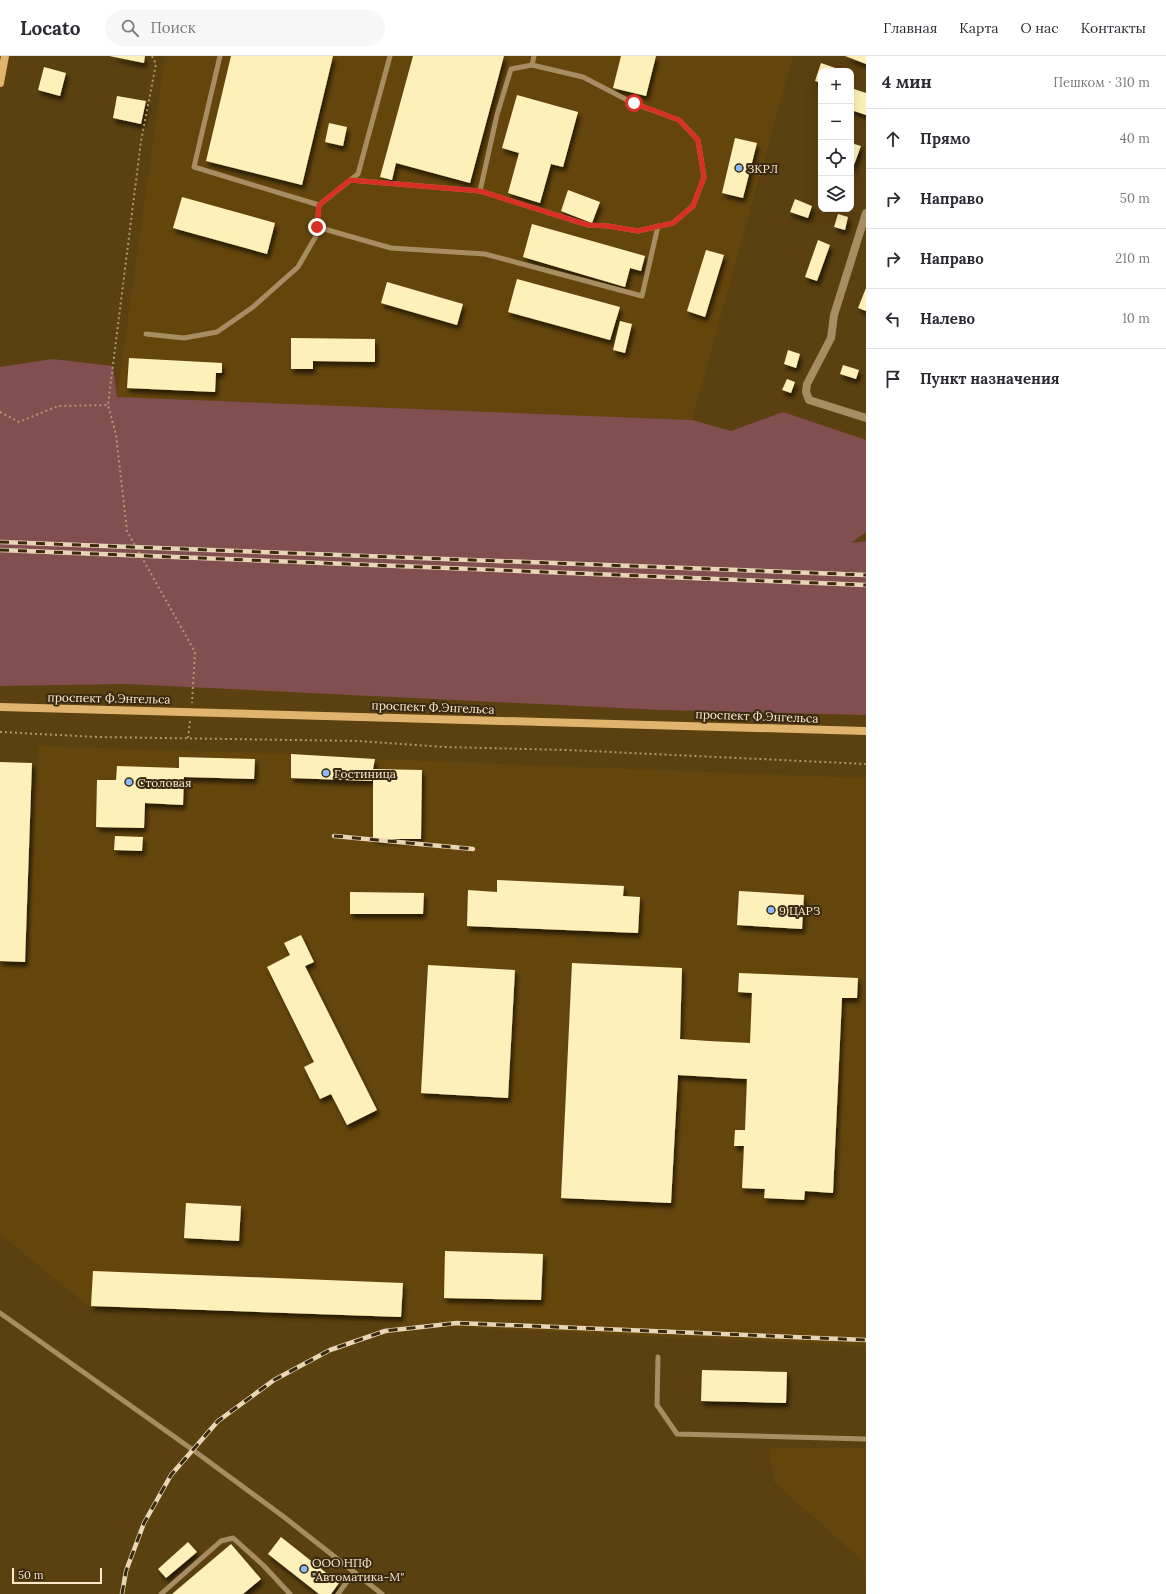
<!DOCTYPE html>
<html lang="ru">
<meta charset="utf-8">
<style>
body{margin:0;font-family:Lora,serif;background:#f7f7f7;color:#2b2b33}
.controls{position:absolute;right:12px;top:12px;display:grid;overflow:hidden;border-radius:8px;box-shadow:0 4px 16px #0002}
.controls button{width:36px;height:36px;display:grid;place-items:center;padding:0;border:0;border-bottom:1px solid #e1e1e2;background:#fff;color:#2b2b33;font:20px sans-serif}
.scale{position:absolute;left:12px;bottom:10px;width:90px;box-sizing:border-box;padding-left:4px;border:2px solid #fde8ca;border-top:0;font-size:11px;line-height:14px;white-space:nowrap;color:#fde8ca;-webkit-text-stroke:3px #392910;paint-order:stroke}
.stop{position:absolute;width:12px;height:12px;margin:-9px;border:3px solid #d93025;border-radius:50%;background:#fff}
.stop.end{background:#d93025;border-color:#fff;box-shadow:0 1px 4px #0008}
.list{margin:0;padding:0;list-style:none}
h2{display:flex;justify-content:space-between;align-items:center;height:52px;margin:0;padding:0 16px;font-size:17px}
h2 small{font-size:13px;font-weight:400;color:#7c7c81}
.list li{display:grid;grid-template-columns:26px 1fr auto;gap:12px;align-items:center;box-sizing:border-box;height:60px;padding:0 16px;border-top:1px solid #e1e1e2}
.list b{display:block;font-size:15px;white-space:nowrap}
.list em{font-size:13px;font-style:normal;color:#7c7c81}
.icon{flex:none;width:22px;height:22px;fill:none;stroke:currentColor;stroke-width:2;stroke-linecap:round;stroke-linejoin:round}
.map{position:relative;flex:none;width:866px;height:1538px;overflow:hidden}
header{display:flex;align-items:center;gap:24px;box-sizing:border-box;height:56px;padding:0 20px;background:#fff;border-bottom:1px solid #e1e1e2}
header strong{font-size:19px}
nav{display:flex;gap:22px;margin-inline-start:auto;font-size:14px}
.search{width:280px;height:36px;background:#f7f7f7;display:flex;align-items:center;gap:10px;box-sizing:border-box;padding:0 14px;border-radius:22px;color:#7c7c81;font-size:15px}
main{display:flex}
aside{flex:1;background:#fff}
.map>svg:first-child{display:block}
.built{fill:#64450c}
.green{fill:#824f51}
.building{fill:#fdf0b8;filter:url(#shadow)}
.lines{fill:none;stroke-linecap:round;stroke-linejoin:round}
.path{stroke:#b09872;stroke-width:2;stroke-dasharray:2 3;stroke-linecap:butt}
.lane{stroke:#a98d62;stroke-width:5}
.street{stroke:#a98d62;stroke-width:8}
.secondary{stroke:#e1b46e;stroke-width:8}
.rail-casing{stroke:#ead5b5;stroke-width:4.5}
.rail{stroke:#392910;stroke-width:3;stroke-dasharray:9;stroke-linecap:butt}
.route{stroke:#d93025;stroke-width:5}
.poi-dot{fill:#8bbafc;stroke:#392910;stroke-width:1.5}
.labels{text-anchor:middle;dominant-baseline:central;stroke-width:4;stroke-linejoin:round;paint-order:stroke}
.poi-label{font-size:12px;fill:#fde8ca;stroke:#392910;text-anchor:start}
.street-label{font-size:12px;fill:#fde8ca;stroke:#392910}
</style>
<header>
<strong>Locato</strong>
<div class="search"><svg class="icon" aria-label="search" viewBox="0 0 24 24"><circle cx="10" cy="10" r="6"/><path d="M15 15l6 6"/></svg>Поиск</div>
<nav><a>Главная</a><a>Карта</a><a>О нас</a><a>Контакты</a></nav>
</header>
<main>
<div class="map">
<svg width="866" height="1538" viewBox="0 0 866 1538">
<defs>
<filter id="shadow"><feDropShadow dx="2.5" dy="4.5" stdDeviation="2" flood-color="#0009"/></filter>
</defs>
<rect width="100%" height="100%" fill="#5b4010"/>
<g class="built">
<polygon points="165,0 793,0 692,364 117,341"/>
<polygon points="39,690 291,698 375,703 866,722 866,1290 94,1255 0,1178 0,909 27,909"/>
<polygon points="769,1392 866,1392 866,1538 865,1507 774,1426"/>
</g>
<polygon class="green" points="52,303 113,310 117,341 692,364 731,375 783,356 866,384 866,476 851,487 866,485 866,659 661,654 126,628 0,630 0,311"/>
<g class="building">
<polygon points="109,0 145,0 144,7"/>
<polygon points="231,0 333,0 302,129 206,105"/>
<polygon points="413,0 504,0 470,127 396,107 392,124 380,121"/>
<polygon points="621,0 656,0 646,40 613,32"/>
<polygon points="845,0 866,0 866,8"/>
<polygon points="821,7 844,15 821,15 821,27 815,25"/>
<polygon points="44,11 66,17 60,40 38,34"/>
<polygon points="854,33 866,37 866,59 851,54 851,43"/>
<polygon points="517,39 578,56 563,111 551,108 540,147 508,137 519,97 502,92"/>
<polygon points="117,40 146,45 141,68 113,62"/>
<polygon points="329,67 347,71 343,90 325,86"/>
<polygon points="735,82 757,87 743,142 722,137"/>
<polygon points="851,87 861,90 851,117"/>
<polygon points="568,134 600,146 592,167 561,155"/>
<polygon points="182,141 275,167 267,198 173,172"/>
<polygon points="795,143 812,150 808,162 790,156"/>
<polygon points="838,158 848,161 845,174 834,171"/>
<polygon points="532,168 645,200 641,215 630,212 625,231 523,201"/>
<polygon points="818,184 830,189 817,225 805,221"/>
<polygon points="706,194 724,199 705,261 687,255"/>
<polygon points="517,223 620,251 610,284 508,256"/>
<polygon points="387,226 463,248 457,269 381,247"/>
<polygon points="866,232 866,255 858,252"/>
<polygon points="620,265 632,268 625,297 613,294"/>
<polygon points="291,282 375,283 375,306 313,305 313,313 291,313"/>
<polygon points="788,294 800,298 796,312 784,308"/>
<polygon points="129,302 222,307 222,317 216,317 215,336 127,332"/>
<polygon points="843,309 859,314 856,323 840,318"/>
<polygon points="787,323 795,326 791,337 782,334"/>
<polygon points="291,698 375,703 373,713 422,714 421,783 373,783 373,713 372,725 291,722"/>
<polygon points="179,701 255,703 254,723 184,721 183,749 145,747 144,772 96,771 97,724 116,724 117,710 179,712"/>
<polygon points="0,706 32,707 25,906 0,905"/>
<polygon points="115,780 143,781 142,795 114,794"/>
<polygon points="497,824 624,830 623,840 640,841 638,877 467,870 468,834 497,836"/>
<polygon points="739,835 804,839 802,873 737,869"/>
<polygon points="350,836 424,837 423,858 350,858"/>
<polygon points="301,879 314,906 305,910 377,1054 347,1069 331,1038 320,1043 304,1011 314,1006 267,911 290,899 284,887"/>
<polygon points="572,907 682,912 680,983 709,985 750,987 752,937 738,936 739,917 858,922 857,942 842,942 833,1137 805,1135 804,1144 764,1142 765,1133 742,1132 744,1090 734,1090 735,1074 745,1074 747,1023 678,1019 671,1147 561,1142"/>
<polygon points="428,909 515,914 508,1042 421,1037"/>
<polygon points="186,1147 241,1150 239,1185 184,1182"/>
<polygon points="445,1195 543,1198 541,1244 444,1242"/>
<polygon points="93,1215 403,1227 401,1261 91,1250"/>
<polygon points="702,1314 787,1316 786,1347 701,1345"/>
<polygon points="281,1481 339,1527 331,1538 319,1538 268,1498"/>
<polygon points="188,1486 197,1496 166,1522 158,1513"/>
<polygon points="231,1488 261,1523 243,1538 172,1538"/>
</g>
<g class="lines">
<g class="path">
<polyline points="152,0 156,8 141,85 108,349 116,379 127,475 195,596 192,647"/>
<polyline points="0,356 19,366 58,350 108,349"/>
<polyline points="0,676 98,681 358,685 445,691 567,694 866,708"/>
<polyline points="188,682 190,665"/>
</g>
<g class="lane">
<polyline points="220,0 194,111 319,149 358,118 390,0"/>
<polyline points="350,124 480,135 497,59 511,13 532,9 534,0"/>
<polyline points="480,135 588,169 608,170 638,175 673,167 693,150 704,121 698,84 679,64 633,47 583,21 532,9"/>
<polyline points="317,171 391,192 485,198 642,240 658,170"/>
<polyline points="146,278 184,282 217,276 253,251 298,211 316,180 319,149"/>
<polyline points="0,1257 193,1394 284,1461 382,1538"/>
<polyline points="658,1301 657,1349 677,1378 866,1383"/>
<polyline points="161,1538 221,1485 233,1482 263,1509 290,1538"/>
<polyline points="338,1538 354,1516"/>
</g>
<polyline class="street" points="866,157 834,259 831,282 807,328 806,336 809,344 866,362"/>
<g class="secondary">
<polyline points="0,27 5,0"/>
<polyline points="0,651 866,675"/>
</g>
<defs>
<g id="rail">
<polyline points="0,486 866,519"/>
<polyline points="0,494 866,529"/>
<polyline points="334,780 473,793"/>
<polyline points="122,1538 126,1515 144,1467 171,1419 218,1365 274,1324 330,1294 385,1275 457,1267 866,1284"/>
</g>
</defs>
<use href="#rail" class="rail-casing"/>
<use href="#rail" class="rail"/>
</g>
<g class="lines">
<polyline class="route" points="317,171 319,149 350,124 480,135 588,169 608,170 638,175 673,167 693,150 704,121 698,84 679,64 634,47"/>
</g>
<g class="poi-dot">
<circle cx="739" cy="112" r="4"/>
<circle cx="326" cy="717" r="4"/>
<circle cx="129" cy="726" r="4"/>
<circle cx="771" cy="854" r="4"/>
<circle cx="304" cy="1513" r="4"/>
</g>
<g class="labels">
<g class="poi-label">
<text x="747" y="112">ЗКРЛ</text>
<text x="334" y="717">Гостиница</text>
<text x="137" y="726">Столовая</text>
<text x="779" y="854">9 ЦАРЗ</text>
<text x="312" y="1506">ООО НПФ<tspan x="312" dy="14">"Автоматика-М"</tspan></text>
</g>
<g class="street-label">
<text transform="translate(109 642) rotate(1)">проспект Ф.Энгельса</text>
<text transform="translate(433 651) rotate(2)">проспект Ф.Энгельса</text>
<text transform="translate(757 660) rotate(2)">проспект Ф.Энгельса</text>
</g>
</g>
</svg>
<div class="controls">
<button>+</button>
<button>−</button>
<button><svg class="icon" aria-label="locate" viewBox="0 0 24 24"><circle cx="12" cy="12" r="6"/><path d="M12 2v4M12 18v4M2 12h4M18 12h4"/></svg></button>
<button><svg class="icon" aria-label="layers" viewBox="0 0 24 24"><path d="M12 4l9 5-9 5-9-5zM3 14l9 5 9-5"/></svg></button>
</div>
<div class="scale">50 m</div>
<div class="stop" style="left:634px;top:47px"></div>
<div class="stop end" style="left:317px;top:171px"></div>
</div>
<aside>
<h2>4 мин<small>Пешком · 310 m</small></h2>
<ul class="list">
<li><svg class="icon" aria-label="ahead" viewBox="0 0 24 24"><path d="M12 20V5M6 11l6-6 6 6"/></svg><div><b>Прямо</b></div><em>40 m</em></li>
<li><svg class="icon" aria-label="right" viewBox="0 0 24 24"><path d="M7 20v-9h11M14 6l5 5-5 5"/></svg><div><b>Направо</b></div><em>50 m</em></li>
<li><svg class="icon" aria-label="right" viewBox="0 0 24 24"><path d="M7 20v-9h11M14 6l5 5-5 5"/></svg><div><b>Направо</b></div><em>210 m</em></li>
<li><svg class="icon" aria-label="left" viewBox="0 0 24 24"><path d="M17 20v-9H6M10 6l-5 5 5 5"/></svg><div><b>Налево</b></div><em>10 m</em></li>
<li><svg class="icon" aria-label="arrive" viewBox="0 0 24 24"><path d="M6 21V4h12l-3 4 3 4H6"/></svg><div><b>Пункт назначения</b></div></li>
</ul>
</aside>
</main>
